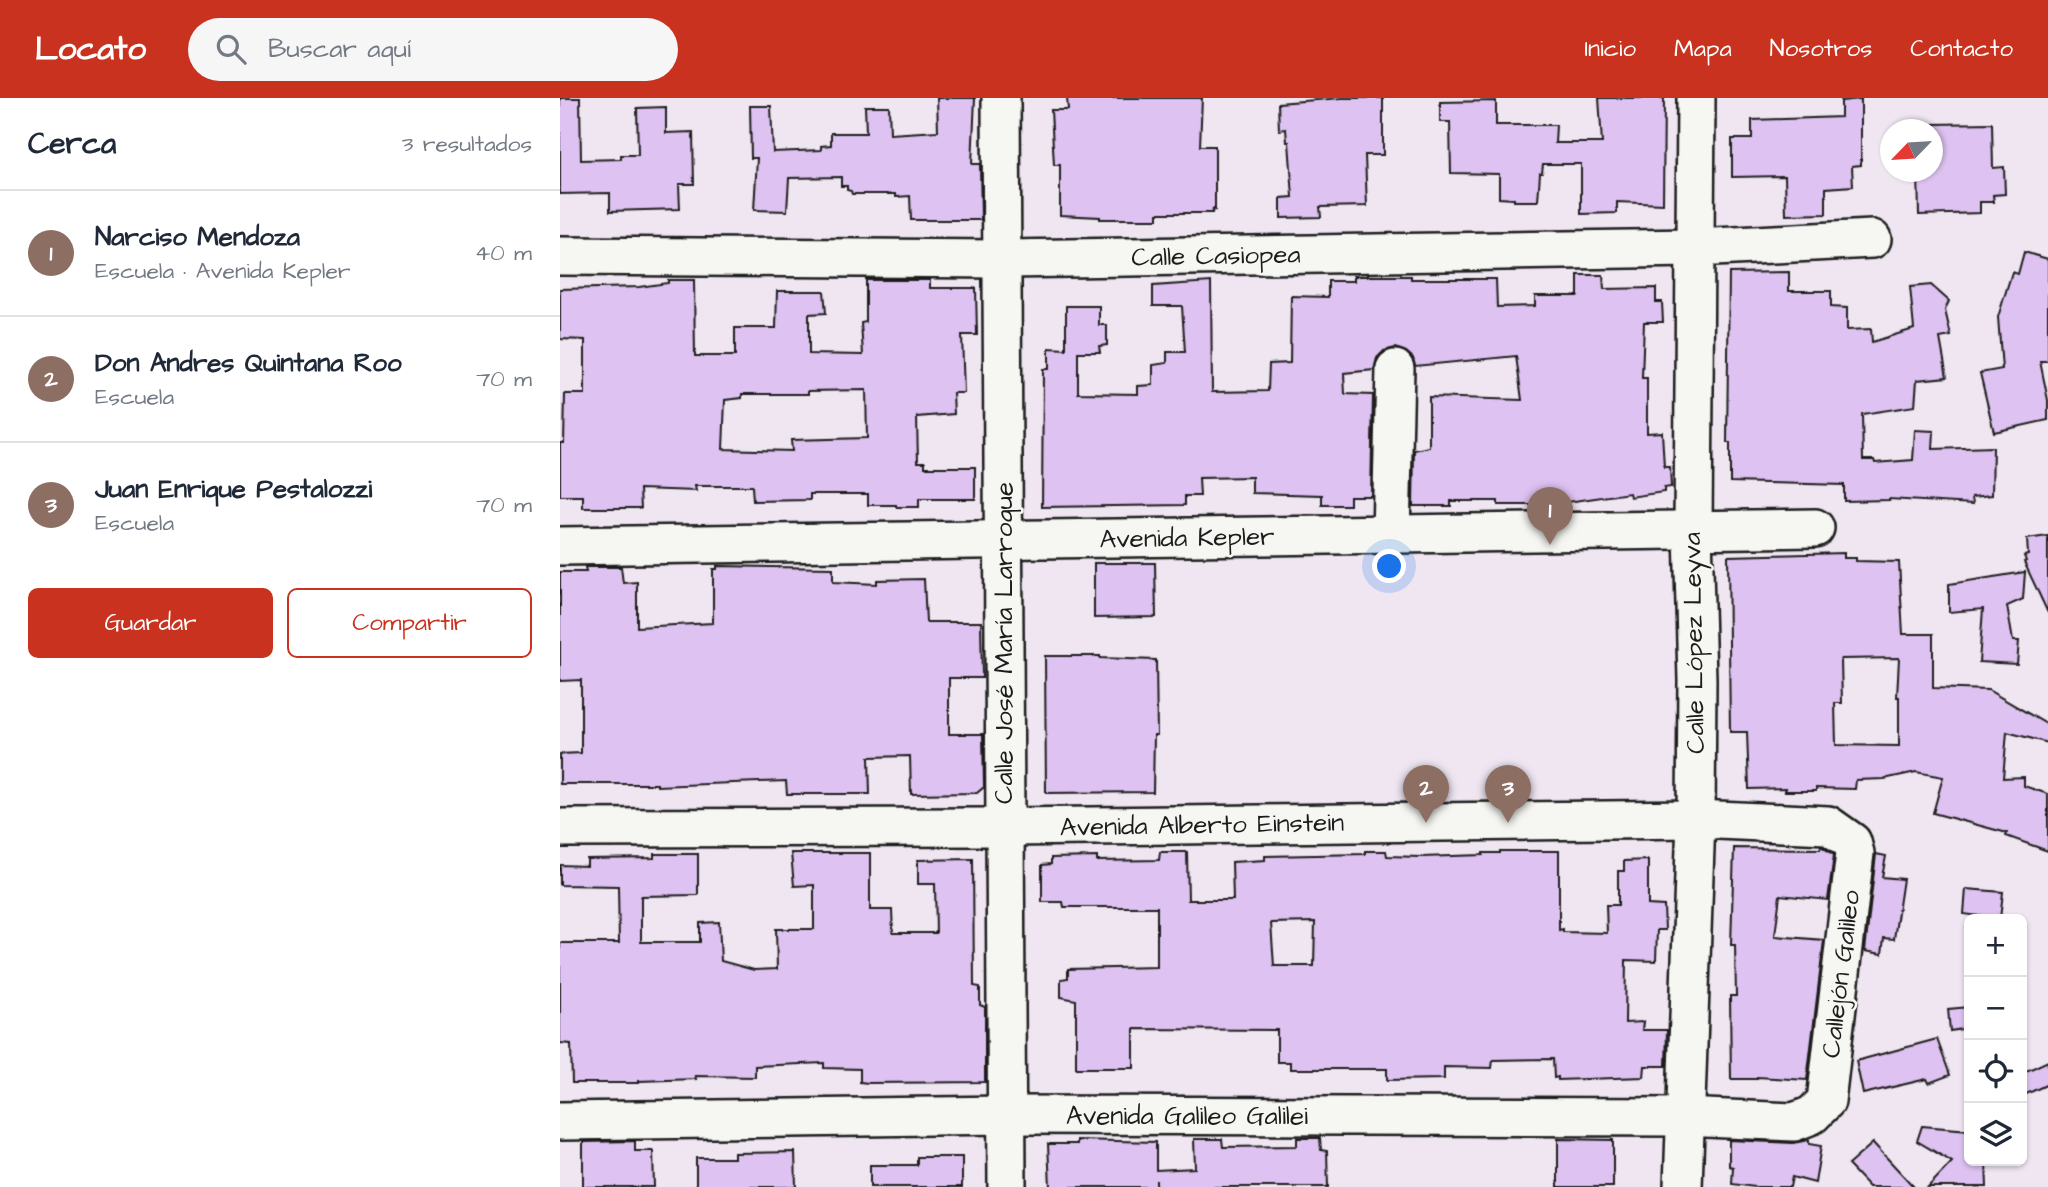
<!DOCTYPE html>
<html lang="es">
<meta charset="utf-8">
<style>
body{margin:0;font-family:"Architects Daughter",sans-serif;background:#f6f6f7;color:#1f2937}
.controls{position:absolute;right:21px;bottom:21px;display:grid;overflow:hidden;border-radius:10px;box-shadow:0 2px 5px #0004}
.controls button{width:63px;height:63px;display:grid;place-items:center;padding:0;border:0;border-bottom:2px solid #e0e1e3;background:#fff;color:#1f2937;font:35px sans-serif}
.compass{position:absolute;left:1320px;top:21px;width:63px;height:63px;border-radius:50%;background:#fff;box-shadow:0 2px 5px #0004;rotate:245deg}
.you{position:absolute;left:830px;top:469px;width:24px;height:24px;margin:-18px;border:5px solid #fff;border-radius:50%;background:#1a73e8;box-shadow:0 0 0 10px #1a73e833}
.badge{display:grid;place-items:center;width:46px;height:46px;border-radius:50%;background:#c8321e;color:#fff;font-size:23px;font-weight:700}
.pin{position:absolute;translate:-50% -58px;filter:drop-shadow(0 2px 4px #0008)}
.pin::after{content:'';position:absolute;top:37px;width:24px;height:21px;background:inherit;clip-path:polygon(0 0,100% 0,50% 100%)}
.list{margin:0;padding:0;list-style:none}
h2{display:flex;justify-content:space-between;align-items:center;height:91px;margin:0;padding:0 28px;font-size:30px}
h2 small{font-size:23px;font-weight:400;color:#747a83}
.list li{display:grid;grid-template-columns:46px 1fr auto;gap:21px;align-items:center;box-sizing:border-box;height:126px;padding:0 28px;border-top:2px solid #e0e1e3}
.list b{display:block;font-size:26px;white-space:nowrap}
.list p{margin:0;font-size:23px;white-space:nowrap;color:#747a83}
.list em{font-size:23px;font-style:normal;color:#747a83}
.actions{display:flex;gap:14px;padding:21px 28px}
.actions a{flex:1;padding:16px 0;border:2px solid #c8321e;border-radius:10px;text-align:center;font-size:24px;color:#c8321e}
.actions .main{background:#c8321e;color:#fff}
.icon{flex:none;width:38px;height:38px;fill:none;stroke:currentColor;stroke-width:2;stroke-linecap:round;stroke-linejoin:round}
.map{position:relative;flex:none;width:1488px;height:1089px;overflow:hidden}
header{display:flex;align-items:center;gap:42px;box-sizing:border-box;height:98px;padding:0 35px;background:#c8321e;color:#fff}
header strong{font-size:33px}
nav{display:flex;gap:38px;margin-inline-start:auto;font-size:24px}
.search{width:490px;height:63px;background:#f6f6f7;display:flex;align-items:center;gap:18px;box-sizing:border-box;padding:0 24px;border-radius:38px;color:#747a83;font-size:26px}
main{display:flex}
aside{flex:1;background:#fff}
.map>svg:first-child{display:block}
.building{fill:#dec2f1;stroke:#1c1c1c;stroke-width:2;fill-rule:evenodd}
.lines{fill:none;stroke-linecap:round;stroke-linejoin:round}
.minor-casing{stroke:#1c1c1c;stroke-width:42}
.minor{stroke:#f6f6f2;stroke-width:37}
.labels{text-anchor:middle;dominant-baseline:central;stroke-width:5;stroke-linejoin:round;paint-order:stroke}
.street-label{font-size:26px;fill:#1c1c1c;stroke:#f6f6f2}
</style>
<header>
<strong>Locato</strong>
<div class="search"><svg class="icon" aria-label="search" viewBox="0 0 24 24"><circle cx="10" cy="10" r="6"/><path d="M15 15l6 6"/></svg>Buscar aquí</div>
<nav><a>Inicio</a><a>Mapa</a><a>Nosotros</a><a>Contacto</a></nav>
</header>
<main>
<aside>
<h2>Cerca<small>3 resultados</small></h2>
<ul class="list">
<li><span class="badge" style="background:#8d6e63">1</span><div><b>Narciso Mendoza</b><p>Escuela · Avenida Kepler</p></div><em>40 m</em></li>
<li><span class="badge" style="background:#8d6e63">2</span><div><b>Don Andres Quintana Roo</b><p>Escuela</p></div><em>70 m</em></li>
<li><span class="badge" style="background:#8d6e63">3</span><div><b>Juan Enrique Pestalozzi</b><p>Escuela</p></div><em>70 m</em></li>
</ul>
<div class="actions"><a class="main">Guardar</a><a>Compartir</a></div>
</aside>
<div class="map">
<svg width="1488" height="1089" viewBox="0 0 1488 1089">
<rect width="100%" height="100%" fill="#efe6f2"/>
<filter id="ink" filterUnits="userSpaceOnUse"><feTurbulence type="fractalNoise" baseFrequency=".0143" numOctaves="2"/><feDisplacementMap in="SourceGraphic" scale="14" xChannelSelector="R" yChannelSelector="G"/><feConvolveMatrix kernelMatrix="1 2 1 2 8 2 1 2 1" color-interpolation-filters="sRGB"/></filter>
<g filter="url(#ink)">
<g class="building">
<polygon points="0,0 20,0 21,62 61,61 61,57 78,57 77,10 106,9 106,35 133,34 134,86 119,86 120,111 50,113 50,95 0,96"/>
<polygon points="377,0 415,0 412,66 420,66 421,122 351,122 350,98 336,99 336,96 292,96 291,93 287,92 287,88 281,88 281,79 229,80 227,113 194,112 197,60 191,60 190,8 211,8 213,54 261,52 261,48 271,47 271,35 306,35 305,8 329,8 330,36 378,33"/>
<polygon points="507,0 642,0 640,48 655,48 655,112 653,111 652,115 598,115 598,121 540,121 540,119 500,117 500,67 494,67 491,12 508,12"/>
<polygon points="782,0 823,0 823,57 805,57 807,108 760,109 761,119 721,120 721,100 733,99 729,44 727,44 726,31 719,32 718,5"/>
<polygon points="1039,0 1104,0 1103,106 1057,104 1057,115 1021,116 1021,66 983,66 982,75 980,75 978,103 954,103 954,101 939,100 939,76 891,75 890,24 880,24 880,4 936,3 936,27 996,27 995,45 1042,45"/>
<polygon points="1301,1 1301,67 1292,68 1293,88 1266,90 1266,116 1226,117 1225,78 1172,79 1172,41 1192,41 1192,22 1281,19 1281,3"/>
<polygon points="1432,25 1433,70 1444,69 1445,96 1433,97 1434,104 1420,104 1420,115 1359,117 1358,74 1373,74 1373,26"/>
<polygon points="1464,154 1488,161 1488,263 1480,263 1488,302 1488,322 1434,334 1420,275 1442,271 1438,219 1452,174 1458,176"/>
<polygon points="1229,174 1229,193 1271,193 1271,209 1287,210 1287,232 1311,231 1312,244 1354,231 1350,189 1371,187 1389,203 1385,212 1391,238 1380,240 1387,279 1357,282 1355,308 1302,316 1303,362 1314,362 1315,365 1353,362 1355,332 1374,333 1373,351 1433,349 1432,397 1412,399 1413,406 1329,401 1329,402 1284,403 1284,387 1170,384 1170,345 1167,345 1169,175"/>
<polygon points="1018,177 1043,177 1044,191 1096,190 1096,204 1102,204 1103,224 1084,224 1082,280 1087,280 1087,335 1102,334 1104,369 1110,369 1111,389 1104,390 1104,394 1070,399 1069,395 987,407 938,407 938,403 891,403 891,408 853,408 854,352 869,349 869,299 962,302 956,258 855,268 853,260 846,254 835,250 824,253 817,260 814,272 784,275 785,296 813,297 811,398 790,398 790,407 762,407 762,397 692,395 692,379 639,380 640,398 625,398 625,407 482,409 483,271 489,271 489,250 506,251 506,208 539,208 539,227 547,227 547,247 539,248 540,254 518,254 518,295 578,296 578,288 593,287 593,267 607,265 607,254 625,254 622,208 593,208 593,188 651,184 652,294 708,293 709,266 730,265 731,198 768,199 768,183 794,183 794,178 851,178 851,181 936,181 937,209 975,208 975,198 1018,198"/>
<path d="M108,182h26l1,76h40v-28h41l1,-37h47l2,22 -17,1v40l54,1 -2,-32 5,-1v-42h64v8h46l1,47h-15l2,58h-11l1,21 -37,3 1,45h7v5h50v32h-56v8h-23v-2h-28v-11h-58v6l-57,1 -1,-15h-57l1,5 -56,-2 1,19h-58v-12h-23v-53h4l1,-49h20v-54l-25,-1v-50l79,-2 29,-4zM306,292l1,48 -76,2 1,11 -69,-2 2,-49 17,-2v-4h66v-3z"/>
<polygon points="1488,438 1488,515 1464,464 1466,463 1464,458 1468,457 1467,441"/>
<path d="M1284,455v5h12v3l43,1 4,72h30v54l55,2 60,35v18l-41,-11 -4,46 21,-1v9l24,8v57l-42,-15 1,-3 -74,-20 10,-36 -27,-5 -32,7 -28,1 -1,9 -39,-1v3h-31l1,-3 -37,1 -2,-57h-17l-2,-176zM1339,560l-2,39h2v49l-63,-1 -1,-42h7l-1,-44z"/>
<polygon points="534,465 595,465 596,519 534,520"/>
<polygon points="157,468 273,470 273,484 317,486 317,482 364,481 366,524 421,524 422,580 389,580 389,636 423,636 424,689 417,695 351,696 350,658 309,659 310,696 227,696 226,683 97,688 97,686 0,686 0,656 21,655 21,582 0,583 0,474 26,474 25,469 61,469 63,485 77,484 77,529 153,525 153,471 157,471"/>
<polygon points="1465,474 1463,501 1447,508 1453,543 1459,543 1457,566 1419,564 1423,511 1389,514 1389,486"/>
<polygon points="485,558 540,558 540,560 596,562 597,637 594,637 593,694 486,695"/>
<polygon points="1261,748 1274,757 1268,802 1220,797 1215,838 1264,842 1247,982 1197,979 1197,981 1171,981 1170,898 1176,898 1175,847 1171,847 1174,750 1260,751"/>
<path d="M805,753h21l1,5 34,1 62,-2v-2h17v-2h59v79l4,-1v3l44,1 -1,-28h12v-34h6v-10l24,-1v45l16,1 1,24h-8l-1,31 -30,-1 -1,63 18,-1 -1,8h25l-1,36h-21l-1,11 -86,3v-3l-4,1 -1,-19 -60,1 -1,8 -48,-1v12l-57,1v-11h-97v-7h-13v-32l-143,-1v39h-58v-68l-15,-3v-18l7,-1v-9l89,-2v-60h-93l-1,-5h-21v-37l9,-1v-6l46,-1v4l62,-1 1,-8h27l1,48h45l-1,-38 33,-2v-4l100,-2zM755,824l-1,44h-40l-3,-43z"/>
<polygon points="231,755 310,755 310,812 332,812 333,835 376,835 375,786 358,786 358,762 413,761 414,888 420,889 420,907 425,909 425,984 308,985 300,984 300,971 264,970 264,965 195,968 195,979 135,978 136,981 79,983 79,985 12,985 11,946 0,945 0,845 59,845 58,788 0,787 0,767 27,768 27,761 94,760 94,756 138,756 138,797 81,798 81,844 140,844 140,825 159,824 161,863 194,872 217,871 216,831 254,831 254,787 234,788"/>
<polygon points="1316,756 1326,758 1322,779 1343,781 1334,841 1324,840 1322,856 1305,853"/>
<polygon points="1406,791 1443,794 1440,821 1404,816"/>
<polygon points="1409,909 1409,930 1390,933 1388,911"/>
<polygon points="1377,941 1390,977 1369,985 1367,981 1303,996 1296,963"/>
<polygon points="1488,963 1488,986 1462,998 1462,975"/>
<polygon points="1362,1028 1409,1032 1409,1063 1426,1063 1427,1089 1368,1089 1392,1064 1357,1043"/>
<polygon points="737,1040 760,1040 761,1052 767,1053 768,1089 596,1089 596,1082 596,1089 490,1089 488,1046 517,1046 517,1042 596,1044 596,1072 635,1070 634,1041 662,1041 663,1049 737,1048"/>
<polygon points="998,1041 1053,1042 1053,1089 998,1089"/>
<polygon points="1169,1042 1233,1045 1249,1042 1249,1046 1261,1048 1255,1085 1232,1079 1230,1089 1195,1089 1172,1086 1173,1069 1169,1068"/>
<polygon points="75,1043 75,1053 93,1053 94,1089 23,1089 23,1044"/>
<polygon points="1313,1045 1354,1089 1309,1089 1288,1067"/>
<polygon points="235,1054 236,1089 136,1089 136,1060 174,1060 174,1055"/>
<polygon points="357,1059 402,1059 402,1089 310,1089 310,1067 357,1067"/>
</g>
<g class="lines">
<defs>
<g id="minor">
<polyline points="441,0 447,1089"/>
<polyline points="0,158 442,161 1135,150 1312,141"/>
<polyline points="831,437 835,271"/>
<polyline points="0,448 1255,430"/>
<polyline points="0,730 445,729 1136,721 1268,727 1292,744 1295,755 1266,1003 1252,1017 1234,1024 1124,1019 446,1017 0,1023"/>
<polyline points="1123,1089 1136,721 1137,582 1133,433 1136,0"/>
</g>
</defs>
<use href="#minor" class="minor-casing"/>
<use href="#minor" class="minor"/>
</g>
</g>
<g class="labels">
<g class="street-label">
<text transform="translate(656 158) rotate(-1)">Calle Casiopea</text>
<text transform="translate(627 440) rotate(-1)">Avenida Kepler</text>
<text transform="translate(444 545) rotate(-90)">Calle José María Larroque</text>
<text transform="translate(1134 545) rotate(-91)">Calle López Leyva</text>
<text transform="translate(642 727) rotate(-1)">Avenida Alberto Einstein</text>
<text transform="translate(1281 876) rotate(-83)">Callejón Galileo</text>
<text x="627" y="1018">Avenida Galileo Galilei</text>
</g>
</g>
</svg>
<div class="controls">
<button>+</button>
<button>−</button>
<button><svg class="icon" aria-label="locate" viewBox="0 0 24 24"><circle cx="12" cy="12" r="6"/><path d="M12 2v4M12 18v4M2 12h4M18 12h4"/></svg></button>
<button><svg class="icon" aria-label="layers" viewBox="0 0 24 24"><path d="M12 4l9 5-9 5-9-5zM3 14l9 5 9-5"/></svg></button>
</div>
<svg class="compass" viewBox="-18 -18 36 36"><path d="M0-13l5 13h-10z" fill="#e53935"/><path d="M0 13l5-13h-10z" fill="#747a83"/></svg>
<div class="you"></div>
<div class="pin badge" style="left:990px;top:447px;background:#8d6e63">1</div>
<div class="pin badge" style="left:866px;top:725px;background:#8d6e63">2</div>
<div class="pin badge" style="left:948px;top:725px;background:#8d6e63">3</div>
</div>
</main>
